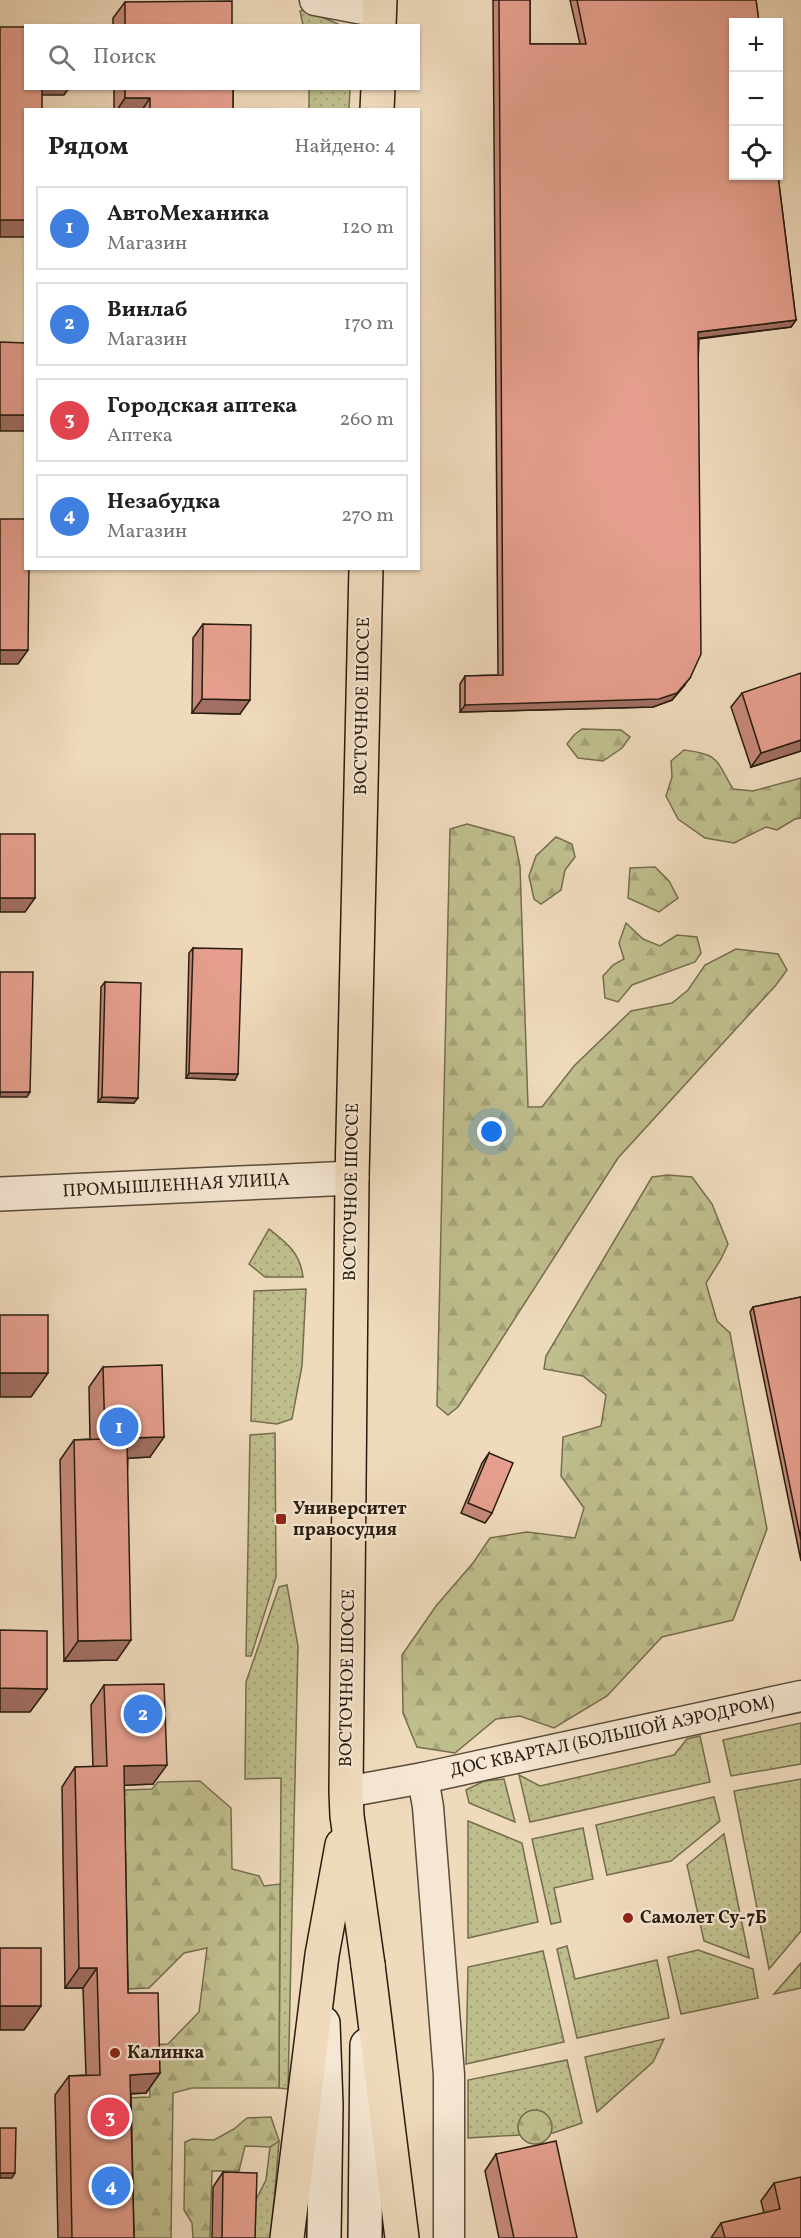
<!DOCTYPE html>
<html lang="ru">
<meta charset="utf-8">
<style>
body{margin:0;font-family:Vollkorn,serif;background:#f2f2f2;color:#202124}
.controls{position:absolute;right:18px;top:18px;display:grid;overflow:hidden;border-radius:0px;box-shadow:0 2px 4px #0004}
.controls button{width:54px;height:54px;display:grid;place-items:center;padding:0;border:0;border-bottom:2px solid #e0e0e0;background:#fff;color:#202124;font:30px sans-serif}
.you{position:absolute;left:492px;top:1132px;width:21px;height:21px;margin:-15px;border:4px solid #fff;border-radius:50%;background:#1a73e8;box-shadow:0 0 0 9px #1a73e833}
.badge{display:grid;place-items:center;width:39px;height:39px;border-radius:50%;background:#db2777;color:#fff;font-size:20px;font-weight:700}
.pin{position:absolute;translate:-50% -50%;border:3px solid #fff;box-shadow:0 2px 6px #0006}
.list{margin:0;padding:0;list-style:none}
h2{display:flex;justify-content:space-between;align-items:center;height:78px;margin:0;padding:0 24px;font-size:26px}
h2 small{font-size:20px;font-weight:400;color:#757577}
.list li{display:grid;grid-template-columns:39px 1fr auto;gap:18px;align-items:center;box-sizing:border-box;height:84px;margin:0 12px 12px;padding:0 12px;border:2px solid #e0e0e0;border-radius:0px}
.list b{display:block;font-size:22px;white-space:nowrap}
.list p{margin:0;font-size:20px;white-space:nowrap;color:#757577}
.list em{font-size:20px;font-style:normal;color:#757577}
.icon{flex:none;width:33px;height:33px;fill:none;stroke:currentColor;stroke-width:2;stroke-linecap:round;stroke-linejoin:round}
.map{position:relative;flex:none;width:801px;height:2238px;overflow:hidden}
.search{position:absolute;background:#fff;box-shadow:0 2px 4px #0004;left:24px;top:24px;width:396px;height:66px;display:flex;align-items:center;gap:15px;box-sizing:border-box;padding:0 21px;border-radius:0px;color:#757577;font-size:22px}
.panel{position:absolute;background:#fff;box-shadow:0 2px 4px #0004;left:24px;top:108px;width:396px;height:462px;border-radius:0px}
.map>svg:first-child{display:block}
.grass{fill:url(#grass-dots);stroke:#746d4e;stroke-width:1.5}
.forest{fill:url(#forest-firs);stroke:#746d4e;stroke-width:1.5}
.lines{fill:none;stroke-linecap:round;stroke-linejoin:round}
.minor-casing{stroke:#5a4c3b;stroke-width:33}
.tertiary-casing{stroke:#5a4c3b;stroke-width:36}
.secondary-casing{stroke:#281c10;stroke-width:36}
.primary-casing{stroke:#281c10;stroke-width:36}
.trunk-casing{stroke:#281c10;stroke-width:36}
.minor{stroke:#f5e7d3;stroke-width:30}
.tertiary{stroke:#f5e7d3;stroke-width:33}
.secondary{stroke:#f5e7d3;stroke-width:33}
.primary{stroke:#efdabc;stroke-width:33}
.trunk{stroke:#efdabc;stroke-width:33}
.wall{fill:#c6897a;stroke:#281c10;stroke-width:1.5}
.shaded-wall{fill:#a16f63;stroke:#281c10;stroke-width:1.5}
.building{fill:#e69f8e;stroke:#281c10;stroke-width:1.5}
.poi-dot{fill:#8f2418;stroke:#f5e7d3;stroke-width:2}
.labels{text-anchor:middle;dominant-baseline:central;stroke-width:4.5;stroke-linejoin:round;paint-order:stroke}
.street-label{font-size:18px;fill:#281c10;stroke:#f5e7d3}
.poi-label{font-size:18px;font-weight:bold;fill:#281c10;stroke:#f5e7d3;text-anchor:start}
</style>
<div class="map">
<svg width="801" height="2238" viewBox="0 0 801 2238">
<defs>
<pattern id="grass-dots" width="8" height="8" patternUnits="userSpaceOnUse" patternTransform="scale(1.5)"><rect width="8" height="8" fill="#bfbe8d"/><path d="M2 2h.1M6 6h.1" fill="none" stroke="#a4a379" stroke-width="1.8" stroke-linecap="round"/></pattern>
<pattern id="forest-firs" width="22" height="20" patternUnits="userSpaceOnUse" patternTransform="scale(1.5)"><rect width="22" height="20" fill="#bfbe8d"/><path d="M5 1l3.5 6h-7zM16 11l3.5 6h-7z" fill="#a4a379"/></pattern>
</defs>
<rect width="100%" height="100%" fill="#efdabc"/>
<filter id="stains"><feTurbulence type="fractalNoise" baseFrequency=".00333" numOctaves="4"/><feColorMatrix values="0 0 0 0 .2 0 0 0 0 .09 0 0 0 0 .02 0 0 0 .5 -.17"/></filter>
<radialGradient id="worn" r=".72"><stop offset=".6" stop-color="#630" stop-opacity="0"/><stop offset="1" stop-color="#630" stop-opacity=".3"/></radialGradient>
<g class="grass">
<polygon points="305,10 338,24 339,25 303,25 300,11"/>
<polygon points="309,89 350,89 349,109 309,109"/>
<path d="M269,1229c19,15 31,24 34,48h-38l-16,-13z"/>
<polygon points="306,1289 302,1366 292,1419 277,1424 251,1421 254,1291"/>
<polygon points="275,1433 276,1577 251,1656 246,1656 250,1435"/>
<polygon points="287,1585 298,1646 288,2089 279,2088 281,1778 245,1779 246,1682 279,1587"/>
<polygon points="801,1723 801,1764 731,1776 723,1740"/>
<polygon points="700,1736 710,1782 530,1822 519,1775 540,1786 674,1755 687,1739"/>
<polygon points="504,1779 515,1822 469,1803 466,1790 484,1781"/>
<polygon points="801,1779 801,1931 769,1969 734,1791"/>
<polygon points="714,1797 720,1821 671,1861 607,1875 596,1825"/>
<polygon points="468,1821 522,1843 538,1922 468,1938"/>
<polygon points="583,1828 593,1879 554,1888 561,1922 551,1924 532,1839"/>
<polygon points="724,1834 749,1958 704,1941 687,1865"/>
<polygon points="567,1946 575,1979 657,1960 669,2018 577,2038 557,1949"/>
<polygon points="698,1950 753,1969 758,1998 681,2014 668,1957"/>
<polygon points="543,1951 564,2042 466,2064 468,1967"/>
<polygon points="801,1963 801,1988 774,1994"/>
<polygon points="664,2039 653,2062 597,2112 585,2057"/>
<polygon points="567,2060 582,2123 553,2133 468,2138 468,2080"/>
<polygon points="279,2141 271,2238 246,2238 246,2219 266,2180 270,2147"/>
</g>
<g class="forest">
<polygon points="582,729 621,730 630,737 622,748 603,761 578,758 567,744 574,735"/>
<path d="M684,750c35,4 32,10 49,39l20,2 48,-13v40l-6,1 -18,11 -11,-3 -32,16 -29,-5 -27,-19 -12,-23 6,-19 -1,-16z"/>
<polygon points="467,824 514,837 520,866 528,1107 542,1107 574,1066 631,1011 672,1003 688,990 705,965 736,949 778,954 787,970 776,985 618,1158 458,1407 448,1415 437,1406 450,829"/>
<polygon points="556,837 572,844 575,857 565,870 561,890 541,904 534,899 529,876 536,856"/>
<polygon points="655,867 669,881 678,898 659,912 628,898 630,868"/>
<polygon points="626,923 643,939 660,946 677,935 697,937 701,953 695,962 632,985 618,1002 605,998 603,976 613,965 624,959 619,943"/>
<polygon points="668,1175 692,1177 712,1204 728,1244 721,1259 706,1283 717,1321 730,1333 767,1529 733,1620 662,1637 607,1696 554,1728 520,1716 496,1719 455,1753 417,1747 403,1713 402,1655 436,1606 473,1563 490,1538 527,1532 575,1538 584,1508 561,1476 563,1437 601,1426 606,1395 583,1376 544,1369 546,1356 652,1177"/>
<polygon points="200,1781 231,1808 232,1869 259,1876 264,1886 280,1884 279,2088 192,2088 173,2093 171,2238 126,2238 125,2098 150,2097 148,2045 168,2044 199,2012 207,1948 184,1953 149,1988 128,1989 119,1796 126,1790 152,1789 158,1782"/>
<circle cx="535" cy="2127" r="17"/>
<polygon points="271,2117 279,2141 270,2147 245,2146 239,2171 212,2171 210,2238 193,2238 192,2223 184,2210 185,2142 192,2139 214,2140 234,2129 247,2118"/>
</g>
<g class="lines">
<defs>
<g id="minor">
<polyline points="315,0 379,12"/>
<polyline points="423,1778 428,1807 449,2075 449,2238"/>
<polyline points="346,1792 423,1778 801,1696"/>
</g>
<polyline id="tertiary" points="0,1194 352,1178"/>
<g id="secondary">
<polyline points="323,2023 326,2105 324,2238"/>
<polyline points="365,2238 367,2045"/>
</g>
<g id="primary">
<polyline points="379,26 380,0"/>
<polyline points="377,110 378,88"/>
<polyline points="366,568 352,1178 346,1792 347,1816 368,1965"/>
<polyline points="287,2238 322,1955 342,1845"/>
</g>
<polyline id="trunk" points="368,1965 402,2238"/>
</defs>
<use href="#minor" class="minor-casing"/>
<use href="#tertiary" class="tertiary-casing"/>
<use href="#secondary" class="secondary-casing"/>
<use href="#primary" class="primary-casing"/>
<use href="#trunk" class="trunk-casing"/>
<use href="#minor" class="minor"/>
<use href="#tertiary" class="tertiary"/>
<use href="#secondary" class="secondary"/>
<use href="#primary" class="primary"/>
<use href="#trunk" class="trunk"/>
</g>
<g class="wall">
<polygon points="493,0 530,0 530,44 580,44 570,0 756,0 796,320 791,327 699,339 685,685 672,700 653,707 460,712 460,684 465,676 498,675"/>
<polygon points="125,2 232,26 113,26 113,18"/>
<rect x="114" y="88" width="119" height="22"/>
<polygon points="203,624 240,714 192,713 193,638"/>
<polygon points="742,693 801,751 751,767 731,707"/>
<polygon points="193,948 235,1080 186,1078 189,953"/>
<polygon points="105,982 134,1103 98,1102 101,987"/>
<polygon points="801,1297 801,1561 750,1312 753,1307"/>
<polygon points="103,1367 150,1457 128,1458 117,1660 64,1661 60,1460 74,1440 90,1439 89,1387"/>
<polygon points="489,1453 492,1513 485,1523 461,1513 482,1463"/>
<polygon points="104,1685 153,1784 124,1785 128,1993 160,2073 146,2093 131,2094 134,2238 58,2238 55,2095 69,2076 86,2075 83,1988 65,1988 62,1787 75,1767 93,1767 91,1705"/>
<polygon points="496,2154 577,2238 499,2238 485,2171"/>
<polygon points="223,2172 255,2238 212,2238 213,2187"/>
<polygon points="774,2183 801,2238 711,2238 721,2223 764,2213 761,2201"/>
</g>
<g class="shaded-wall">
<polygon points="34,88 69,88 64,95 30,95"/>
<polygon points="125,98 150,98 142,110 117,110"/>
<rect x="0" y="220" width="26" height="17"/>
<polygon points="796,320 791,327 693,339 698,332"/>
<rect x="0" y="415" width="26" height="16"/>
<polygon points="0,650 28,650 18,664 0,664"/>
<polygon points="690,678 672,700 653,707 460,712 465,705"/>
<polygon points="202,699 250,700 240,714 192,713"/>
<polygon points="801,740 801,751 751,767 761,753"/>
<polygon points="0,898 35,898 25,912 0,912"/>
<polygon points="189,1073 238,1074 235,1080 186,1078"/>
<polygon points="0,1092 30,1092 27,1097 0,1097"/>
<polygon points="102,1097 138,1098 134,1103 98,1102"/>
<polygon points="0,1373 48,1373 31,1397 0,1397"/>
<polygon points="164,1437 150,1457 113,1459 127,1438"/>
<polygon points="131,1640 117,1660 64,1661 78,1641"/>
<polygon points="0,1688 47,1689 30,1712 0,1712"/>
<polygon points="167,1765 153,1784 110,1786 124,1766"/>
<polygon points="79,1968 97,1968 83,1988 65,1988"/>
<polygon points="0,2006 41,2006 24,2030 0,2030"/>
<polygon points="160,2073 146,2093 117,2094 130,2075"/>
<polygon points="0,2173 15,2173 12,2178 0,2178"/>
</g>
<g class="building">
<polygon points="499,0 530,0 530,44 586,44 577,0 756,0 759,22 734,22 734,176 778,176 796,320 698,332 701,654 690,678 677,693 659,699 465,705 465,676 503,675"/>
<polygon points="232,1 232,26 125,26 125,2"/>
<polygon points="0,27 26,27 26,88 42,88 42,110 26,110 26,220 0,220"/>
<polygon points="125,88 233,88 233,110 150,110 150,98 125,98"/>
<polygon points="0,342 26,343 26,415 0,415"/>
<polygon points="0,519 26,519 26,568 29,568 28,650 0,650"/>
<polygon points="203,624 251,625 250,700 202,699"/>
<polygon points="801,673 801,740 761,753 742,693"/>
<rect x="0" y="834" width="35" height="64"/>
<polygon points="193,948 242,949 238,1074 189,1073"/>
<polygon points="0,972 33,972 30,1092 0,1092"/>
<polygon points="105,982 141,983 138,1098 102,1097"/>
<polygon points="801,1297 801,1540 753,1307"/>
<rect x="0" y="1315" width="48" height="58"/>
<polygon points="162,1365 164,1437 127,1438 131,1640 78,1641 74,1440 105,1439 103,1367"/>
<polygon points="489,1453 513,1463 492,1513 468,1503"/>
<polygon points="0,1630 47,1631 47,1689 0,1688"/>
<polygon points="164,1684 167,1765 124,1766 128,1993 158,1993 160,2073 130,2075 134,2238 72,2238 69,2076 100,2075 97,1968 79,1968 75,1767 107,1766 104,1685"/>
<rect x="0" y="1948" width="41" height="58"/>
<polygon points="0,2128 16,2128 15,2173 0,2173"/>
<polygon points="556,2141 577,2238 514,2238 496,2154"/>
<polygon points="223,2172 257,2173 255,2238 222,2238"/>
<polygon points="801,2177 801,2238 725,2238 721,2223 780,2209 774,2183"/>
</g>
<g class="poi-dot">
<rect x="275" y="1513" width="12" height="12" rx="3"/>
<circle cx="628" cy="1918" r="6"/>
<circle cx="115" cy="2053" r="6"/>
</g>
<g class="labels">
<g class="street-label">
<text transform="translate(363 706) rotate(-89)">ВОСТОЧНОЕ ШОССЕ</text>
<text transform="translate(176 1186) rotate(-3)">ПРОМЫШЛЕННАЯ УЛИЦА</text>
<text transform="translate(352 1192) rotate(-89)">ВОСТОЧНОЕ ШОССЕ</text>
<text transform="translate(348 1678) rotate(-89)">ВОСТОЧНОЕ ШОССЕ</text>
<text transform="translate(612 1737) rotate(-12)">ДОС КВАРТАЛ (БОЛЬШОЙ АЭРОДРОМ)</text>
</g>
<g class="poi-label">
<text x="293" y="1509">Университет<tspan x="293" dy="21">правосудия</tspan></text>
<text x="640" y="1918">Самолет Су-7Б</text>
<text x="127" y="2053">Калинка</text>
</g>
</g>
<rect width="100%" height="100%" filter="url(#stains)"/>
<rect width="100%" height="100%" fill="url(#worn)"/>
</svg>
<div class="controls">
<button>+</button>
<button>−</button>
<button><svg class="icon" aria-label="locate" viewBox="0 0 24 24"><circle cx="12" cy="12" r="6"/><path d="M12 2v4M12 18v4M2 12h4M18 12h4"/></svg></button>
</div>
<div class="you"></div>
<div class="pin badge" style="left:119px;top:1427px;background:#3f7fe0">1</div>
<div class="pin badge" style="left:143px;top:1714px;background:#3f7fe0">2</div>
<div class="pin badge" style="left:110px;top:2117px;background:#e0444e">3</div>
<div class="pin badge" style="left:111px;top:2186px;background:#3f7fe0">4</div>
<div class="search"><svg class="icon" aria-label="search" viewBox="0 0 24 24"><circle cx="10" cy="10" r="6"/><path d="M15 15l6 6"/></svg>Поиск</div>
<section class="panel">
<h2>Рядом<small>Найдено: 4</small></h2>
<ul class="list">
<li><span class="badge" style="background:#3f7fe0">1</span><div><b>АвтоМеханика</b><p>Магазин</p></div><em>120 m</em></li>
<li><span class="badge" style="background:#3f7fe0">2</span><div><b>Винлаб</b><p>Магазин</p></div><em>170 m</em></li>
<li><span class="badge" style="background:#e0444e">3</span><div><b>Городская аптека</b><p>Аптека</p></div><em>260 m</em></li>
<li><span class="badge" style="background:#3f7fe0">4</span><div><b>Незабудка</b><p>Магазин</p></div><em>270 m</em></li>
</ul>
</section>
</div>
